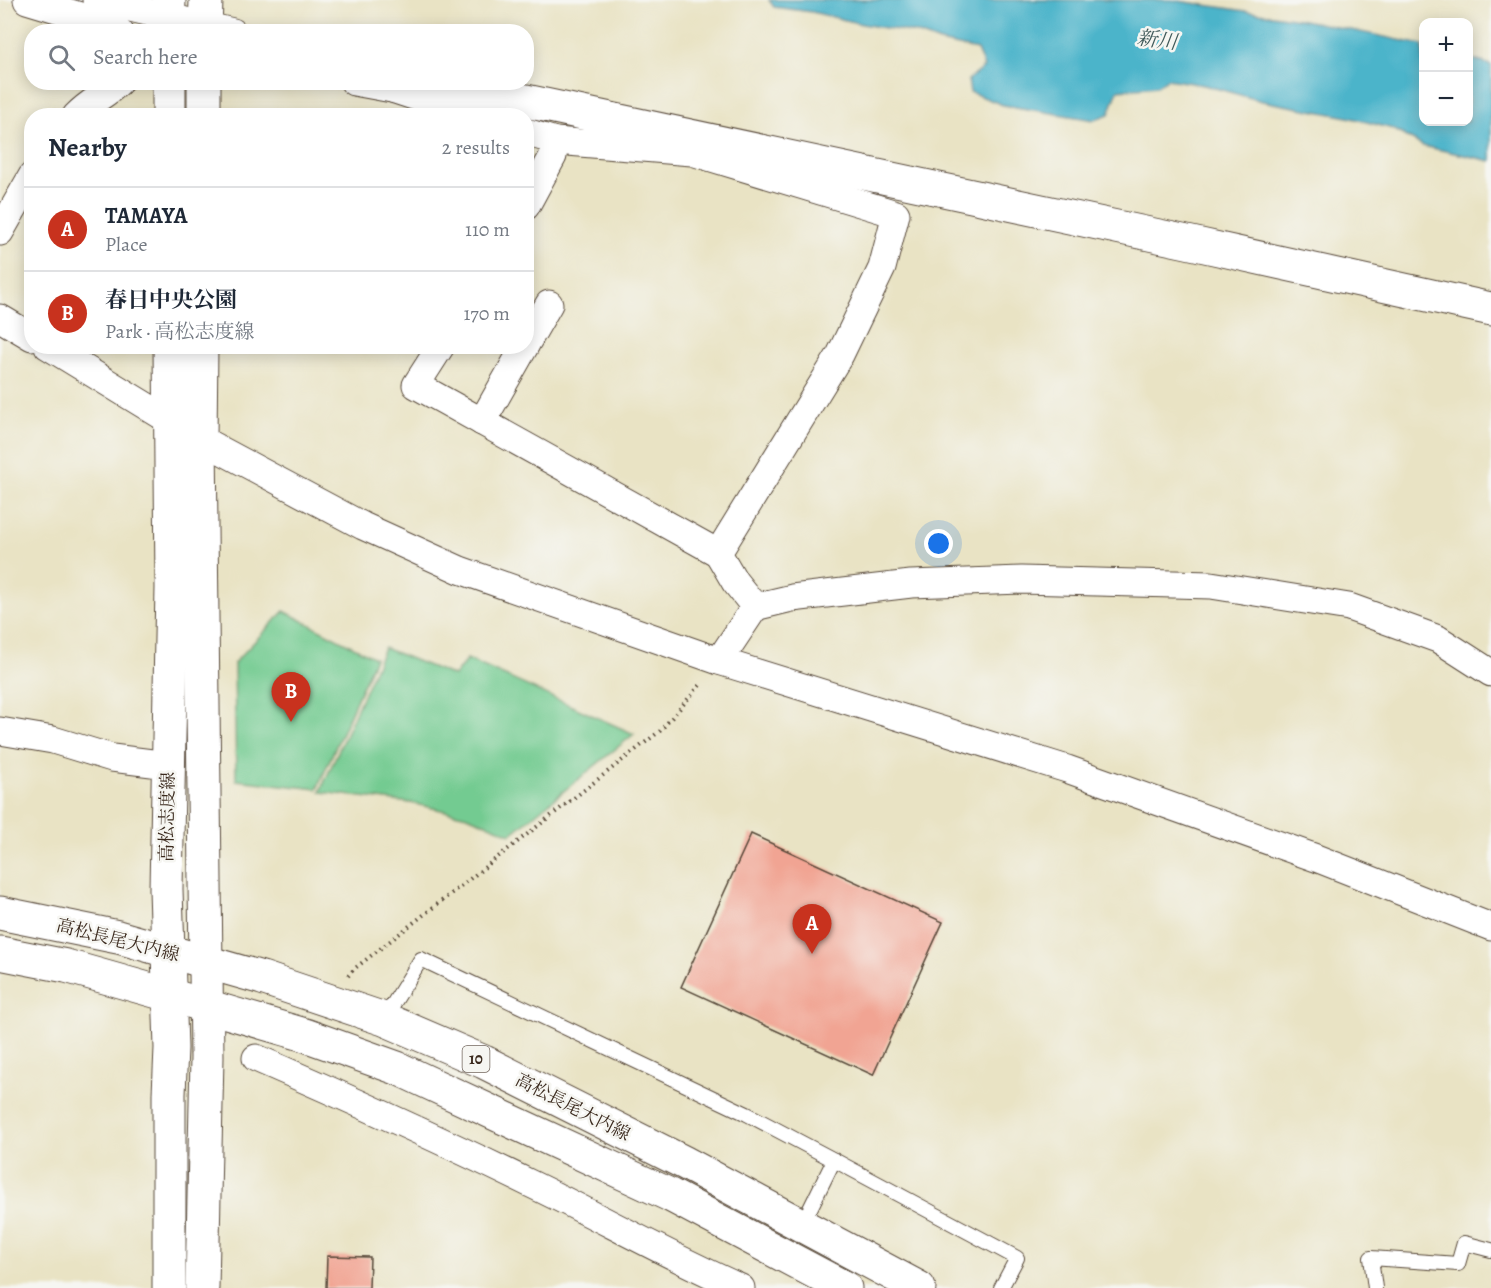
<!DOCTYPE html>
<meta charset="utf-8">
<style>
body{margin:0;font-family:Alegreya,"Noto Serif JP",serif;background:#f2f2f3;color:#1f2937}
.controls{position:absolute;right:18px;top:18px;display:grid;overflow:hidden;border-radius:12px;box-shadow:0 3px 15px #0003}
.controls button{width:54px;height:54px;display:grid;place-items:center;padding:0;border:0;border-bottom:2px solid #e0e1e3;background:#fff;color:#1f2937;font:30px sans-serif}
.you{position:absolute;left:939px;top:544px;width:21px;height:21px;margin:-15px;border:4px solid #fff;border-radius:50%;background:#1a73e8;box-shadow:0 0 0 9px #1a73e833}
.badge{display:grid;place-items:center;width:39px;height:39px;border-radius:50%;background:#c8321e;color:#fff;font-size:20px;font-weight:700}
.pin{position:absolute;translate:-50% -50px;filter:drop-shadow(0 2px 3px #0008)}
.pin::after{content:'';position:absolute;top:32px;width:21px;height:18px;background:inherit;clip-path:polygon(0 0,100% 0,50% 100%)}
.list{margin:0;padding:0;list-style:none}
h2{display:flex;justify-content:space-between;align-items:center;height:78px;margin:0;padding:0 24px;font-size:26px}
h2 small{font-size:20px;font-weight:400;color:#747a83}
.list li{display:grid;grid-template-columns:39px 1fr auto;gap:18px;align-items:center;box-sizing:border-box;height:84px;padding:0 24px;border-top:2px solid #e0e1e3}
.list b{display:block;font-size:22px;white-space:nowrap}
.list p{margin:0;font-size:20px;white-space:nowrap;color:#747a83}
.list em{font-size:20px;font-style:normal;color:#747a83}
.icon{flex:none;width:33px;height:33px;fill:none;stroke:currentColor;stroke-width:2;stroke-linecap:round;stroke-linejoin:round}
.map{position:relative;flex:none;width:1491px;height:1288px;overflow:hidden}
.search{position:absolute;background:#fff;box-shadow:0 3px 15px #0003;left:24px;top:24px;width:510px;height:66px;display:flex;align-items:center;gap:15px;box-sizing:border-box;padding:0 21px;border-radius:24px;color:#747a83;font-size:22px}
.panel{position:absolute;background:#fff;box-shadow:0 3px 15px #0003;left:24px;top:108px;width:510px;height:246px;border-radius:24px}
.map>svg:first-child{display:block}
.green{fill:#73cb91;stroke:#577a58;stroke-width:1.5}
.water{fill:#4cb4ca;stroke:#446f74;stroke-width:1.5}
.building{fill:#f1a493}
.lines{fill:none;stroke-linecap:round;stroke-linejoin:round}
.service-casing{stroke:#554637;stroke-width:16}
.minor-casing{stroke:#554637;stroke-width:29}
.tertiary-casing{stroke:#554637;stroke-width:35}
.secondary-casing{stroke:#554637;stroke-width:35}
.primary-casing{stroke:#554637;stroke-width:35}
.path{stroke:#554637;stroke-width:4;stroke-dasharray:1.5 4.5;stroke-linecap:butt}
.service{stroke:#fff;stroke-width:14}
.minor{stroke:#fff;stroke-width:27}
.tertiary{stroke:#fff;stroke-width:33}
.secondary{stroke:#fff;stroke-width:33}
.primary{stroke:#fff;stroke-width:33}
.labels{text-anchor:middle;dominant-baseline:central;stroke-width:5;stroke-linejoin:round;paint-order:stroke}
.shield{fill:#f6f6f2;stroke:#73675e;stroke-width:1.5}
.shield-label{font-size:16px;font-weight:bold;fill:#3b2a1e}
.street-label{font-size:18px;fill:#3b2a1e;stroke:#f6f6f2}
.water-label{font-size:20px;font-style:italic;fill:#415a5a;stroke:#f6f6f2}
</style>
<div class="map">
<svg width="1491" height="1288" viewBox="0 0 1491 1288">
<rect width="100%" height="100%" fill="#f6f6f2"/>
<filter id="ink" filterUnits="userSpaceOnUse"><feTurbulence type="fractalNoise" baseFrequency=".0167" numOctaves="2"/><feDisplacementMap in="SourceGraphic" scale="12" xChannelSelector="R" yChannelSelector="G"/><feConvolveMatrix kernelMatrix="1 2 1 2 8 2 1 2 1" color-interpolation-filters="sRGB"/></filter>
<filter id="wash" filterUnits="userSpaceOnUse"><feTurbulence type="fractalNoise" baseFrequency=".008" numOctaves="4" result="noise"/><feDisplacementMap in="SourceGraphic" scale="24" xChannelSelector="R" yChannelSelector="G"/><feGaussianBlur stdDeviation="1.35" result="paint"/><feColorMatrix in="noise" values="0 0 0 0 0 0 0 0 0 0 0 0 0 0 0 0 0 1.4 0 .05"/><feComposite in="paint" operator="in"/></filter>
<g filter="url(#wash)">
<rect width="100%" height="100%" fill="#e9e3c4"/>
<g class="green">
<polygon points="284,611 375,658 317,789 236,780 234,663"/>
<polygon points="384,648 454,676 467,659 634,734 511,834 467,816 411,803 320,792"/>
</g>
<polygon class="water" points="769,0 1172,0 1299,19 1423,45 1424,122 1468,122 1469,58 1491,65 1491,161 1423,146 1393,129 1348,117 1262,101 1204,85 1167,79 1157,86 1118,90 1109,114 1094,120 1003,105 970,92 968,80 984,67 977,50 940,42 916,33 862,24 812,12 774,7"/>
<g id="blocks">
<g class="building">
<polygon points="751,834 943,922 873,1075 681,987"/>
<polygon points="327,1256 370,1257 369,1288 326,1288"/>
</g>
</g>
</g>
<g filter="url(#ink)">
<use href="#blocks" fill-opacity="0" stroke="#554637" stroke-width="1.5"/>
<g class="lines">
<defs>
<g id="service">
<polyline points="384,1019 421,959 747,1114 834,1160 802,1225"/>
<polyline points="834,1160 1017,1258 1001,1288"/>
<polyline points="1375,1288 1371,1258 1458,1264 1464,1243 1491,1250"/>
</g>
<g id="minor">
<polyline points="27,0 100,22 120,32"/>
<polyline points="96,0 233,32"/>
<polyline points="354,82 392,89 394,82"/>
<polyline points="392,89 474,116"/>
<path d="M76,116c14,-15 29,-20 43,-34"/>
<polyline points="526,132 555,141 692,152 896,214 882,268 840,355 718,553 735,582 755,607 719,661"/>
<polyline points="526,206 553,156 555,141"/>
<polyline points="0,232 32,176"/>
<polyline points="0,318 32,337"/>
<polyline points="526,344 549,304"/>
<polyline points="48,346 200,439 363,526 460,570 719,661 1067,769 1316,858 1491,927"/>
<polyline points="441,346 416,385 718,553"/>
<polyline points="482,422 525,346"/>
<polyline points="755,607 792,598 911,584 1021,580 1211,585 1349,607 1438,639 1491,673"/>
<polyline points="0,731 53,740 112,758 168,765"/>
<path d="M256,1058c92,40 183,81 273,125 71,34 139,73 212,105"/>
</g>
<polyline id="tertiary" points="437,82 1187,242 1491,309"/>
<g id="secondary">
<polyline points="168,32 169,0"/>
<polyline points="205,32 206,0"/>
<polyline points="169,82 169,116"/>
<polyline points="204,116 204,82"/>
<polyline points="201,346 200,439 207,1057 202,1288"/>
<polyline points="169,1288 169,1094 171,1048 166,889 172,588 170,346"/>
</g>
<g id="primary">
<polyline points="0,913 118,937 262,978 384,1019 484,1062 685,1163 919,1288"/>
<polyline points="0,953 66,966 169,995 305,1035 397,1068 670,1195 845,1288"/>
</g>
</defs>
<use href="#service" class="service-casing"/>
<use href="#minor" class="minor-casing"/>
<use href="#tertiary" class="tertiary-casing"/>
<use href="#secondary" class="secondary-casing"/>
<use href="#primary" class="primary-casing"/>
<polyline class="path" points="348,976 354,969 660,731 702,683"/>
<use href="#service" class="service"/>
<use href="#minor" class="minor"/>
<use href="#tertiary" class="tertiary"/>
<use href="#secondary" class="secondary"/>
<use href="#primary" class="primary"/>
</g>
</g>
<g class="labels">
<rect class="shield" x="462.5" y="1046" width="27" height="26" rx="4.5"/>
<g class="shield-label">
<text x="476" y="1059">10</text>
</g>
<g class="street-label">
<text transform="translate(167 817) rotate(-89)">高松志度線</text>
<text transform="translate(118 940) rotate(14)">高松長尾大内線</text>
<text transform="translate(573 1107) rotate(27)">高松長尾大内線</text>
</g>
<g class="water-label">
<text transform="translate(1157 40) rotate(7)">新川</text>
</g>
</g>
</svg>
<div class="controls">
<button>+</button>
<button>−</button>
</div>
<div class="you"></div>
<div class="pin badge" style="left:812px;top:954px">A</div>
<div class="pin badge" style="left:291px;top:722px">B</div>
<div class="search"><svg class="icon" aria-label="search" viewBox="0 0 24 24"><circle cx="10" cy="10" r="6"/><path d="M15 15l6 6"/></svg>Search here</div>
<section class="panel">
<h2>Nearby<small>2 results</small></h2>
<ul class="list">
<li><span class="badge">A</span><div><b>TAMAYA</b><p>Place</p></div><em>110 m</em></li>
<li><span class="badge">B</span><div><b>春日中央公園</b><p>Park · 高松志度線</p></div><em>170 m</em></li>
</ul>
</section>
</div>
